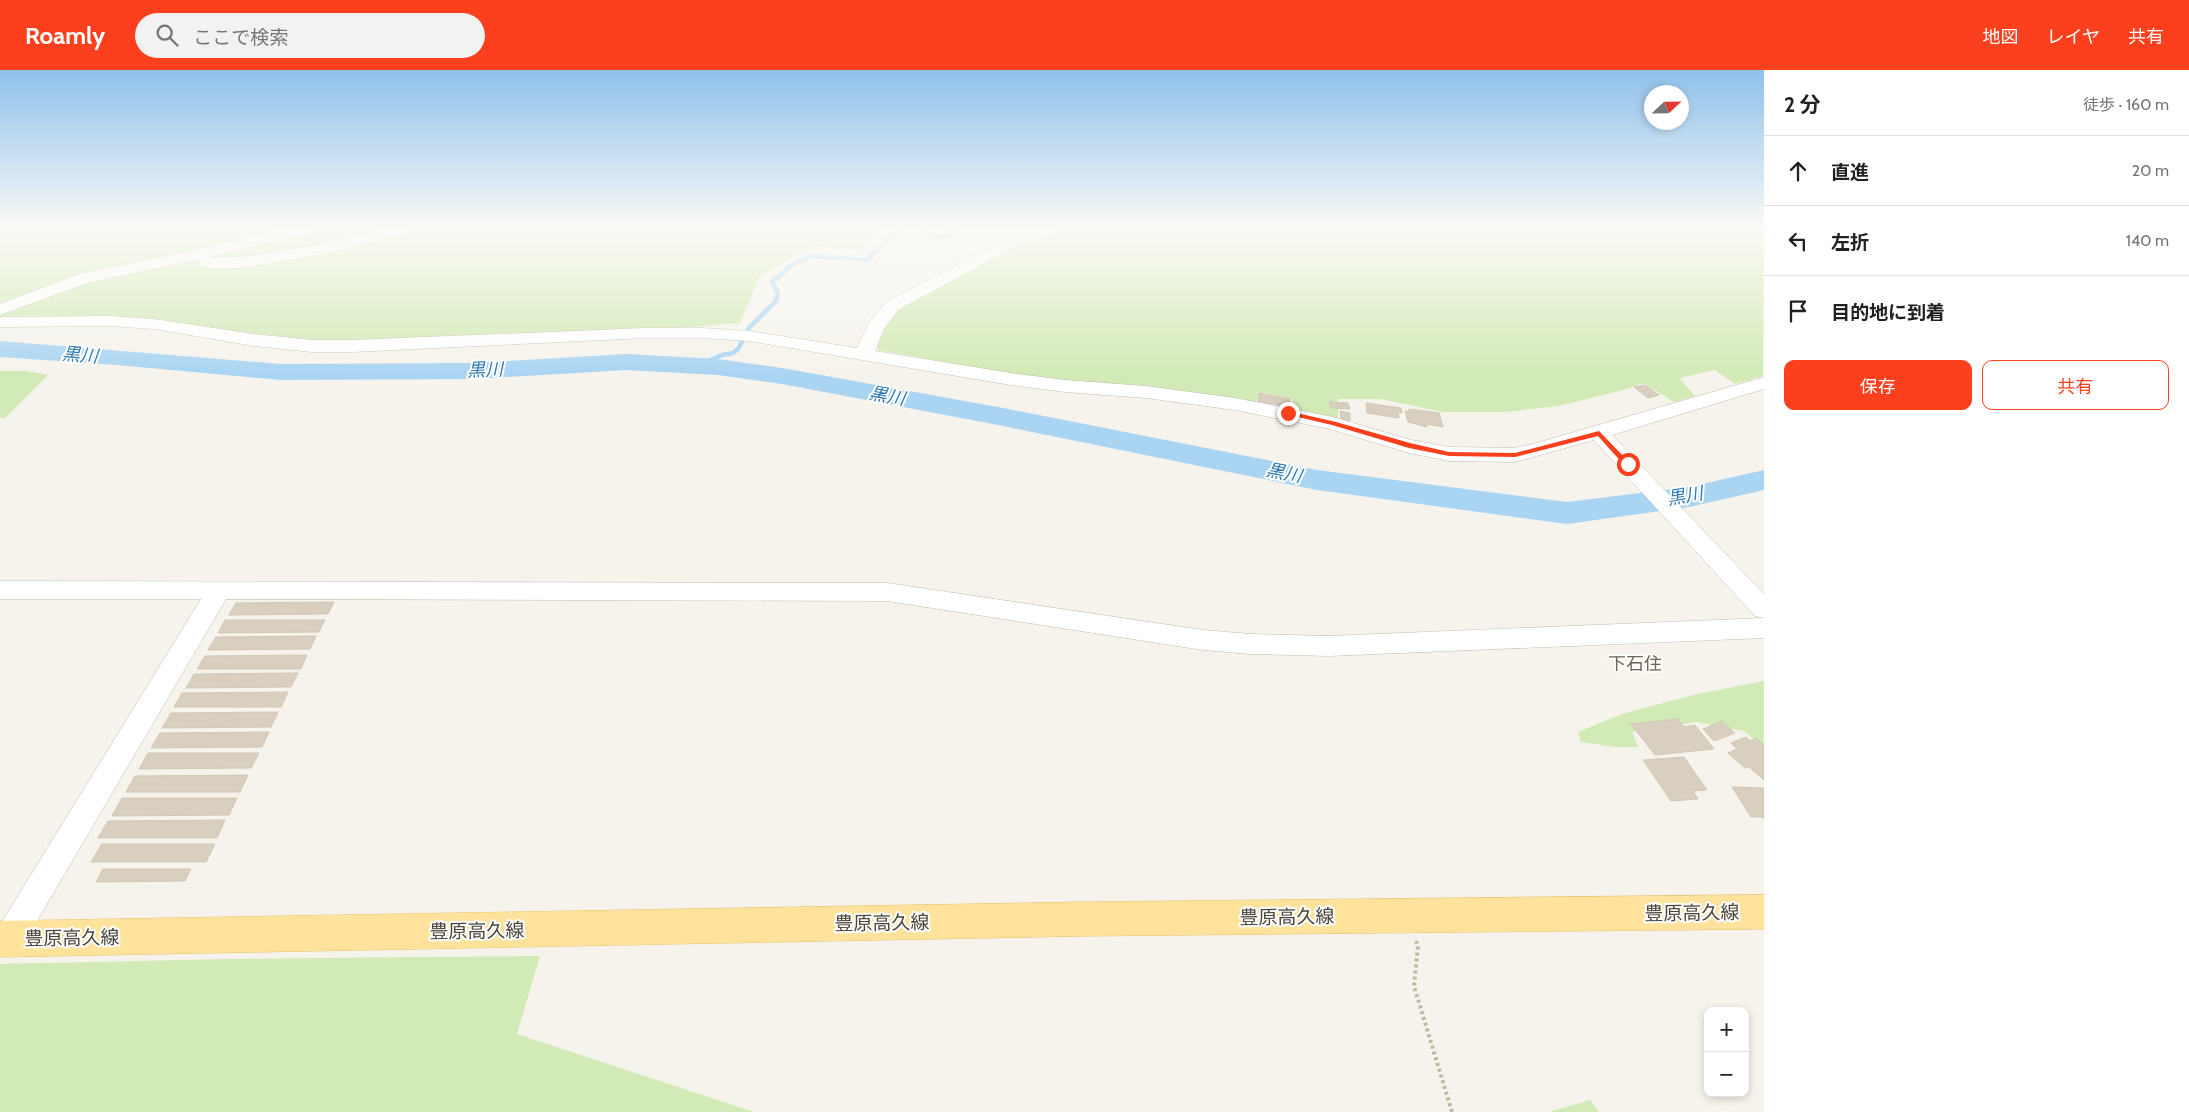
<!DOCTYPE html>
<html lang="ja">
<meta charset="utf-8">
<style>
body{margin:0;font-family:Cabin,"Noto Sans JP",sans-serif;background:#f2f2f2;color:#202124}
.controls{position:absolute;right:15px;bottom:15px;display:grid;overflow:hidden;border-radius:10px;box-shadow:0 2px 8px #0003}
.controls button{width:45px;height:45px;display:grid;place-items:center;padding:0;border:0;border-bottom:1px solid #e0e0e0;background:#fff;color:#202124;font:25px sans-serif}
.compass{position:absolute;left:1644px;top:15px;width:45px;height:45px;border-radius:50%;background:#fff;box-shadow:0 2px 8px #0003;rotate:68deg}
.stop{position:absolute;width:15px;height:15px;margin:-11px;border:4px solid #fc3f1d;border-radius:50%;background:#fff}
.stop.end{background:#fc3f1d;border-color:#fff;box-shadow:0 1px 5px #0008}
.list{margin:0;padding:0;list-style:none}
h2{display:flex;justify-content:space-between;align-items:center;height:65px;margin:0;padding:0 20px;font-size:21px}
h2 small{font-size:16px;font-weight:400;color:#757577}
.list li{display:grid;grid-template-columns:32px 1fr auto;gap:15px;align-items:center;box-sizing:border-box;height:70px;padding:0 20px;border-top:1px solid #e0e0e0}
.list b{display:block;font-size:19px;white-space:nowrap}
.list em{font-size:16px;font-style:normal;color:#757577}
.actions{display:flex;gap:10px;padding:15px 20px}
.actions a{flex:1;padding:11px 0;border:1px solid #fc3f1d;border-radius:10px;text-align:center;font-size:18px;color:#fc3f1d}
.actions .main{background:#fc3f1d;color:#fff}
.icon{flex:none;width:28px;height:28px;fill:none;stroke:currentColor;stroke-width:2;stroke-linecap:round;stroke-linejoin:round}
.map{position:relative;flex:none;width:1764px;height:1042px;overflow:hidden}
header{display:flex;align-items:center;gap:30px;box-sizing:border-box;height:70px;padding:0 25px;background:#fc3f1d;color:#fff}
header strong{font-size:24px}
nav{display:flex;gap:28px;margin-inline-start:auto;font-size:18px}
.search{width:350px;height:45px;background:#f2f2f2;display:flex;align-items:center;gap:12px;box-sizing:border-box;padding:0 18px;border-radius:28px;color:#757577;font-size:19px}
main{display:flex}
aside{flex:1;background:#fff}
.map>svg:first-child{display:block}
.green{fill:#d2eab5}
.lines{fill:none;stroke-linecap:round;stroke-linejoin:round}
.stream{stroke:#a9d4f2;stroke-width:4.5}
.river{fill:#a9d4f2;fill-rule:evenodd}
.building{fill:#d8cfc1;stroke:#d3c7b4}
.minor-casing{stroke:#c2bbae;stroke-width:1}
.major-casing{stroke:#e6c16a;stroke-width:1}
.path{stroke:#c4b79f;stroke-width:4;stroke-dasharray:3 3;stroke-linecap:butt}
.minor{fill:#fff;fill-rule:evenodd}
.major{fill:#ffe39c;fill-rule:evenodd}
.route{fill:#fc3f1d}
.labels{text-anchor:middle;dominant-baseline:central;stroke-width:4;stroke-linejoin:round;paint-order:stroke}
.water-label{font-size:18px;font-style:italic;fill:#2e7ab2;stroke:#fff}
.neighbourhood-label{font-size:18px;fill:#6e6250;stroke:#fff}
.near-street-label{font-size:19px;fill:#4b4439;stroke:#fff}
</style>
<header>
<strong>Roamly</strong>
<div class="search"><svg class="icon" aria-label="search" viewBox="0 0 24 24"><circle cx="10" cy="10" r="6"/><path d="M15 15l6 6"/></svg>ここで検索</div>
<nav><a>地図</a><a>レイヤ</a><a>共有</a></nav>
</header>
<main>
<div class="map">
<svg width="1764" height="1042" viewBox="0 0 1764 1042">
<rect width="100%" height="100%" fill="#f6f3ec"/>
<g class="green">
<polygon points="0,159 882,159 860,180 811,176 759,207 740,253 661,259 321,273 217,261 0,248"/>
<polygon points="1059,159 1764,159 1763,306 1735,314 1715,300 1679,308 1695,326 1674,332 1643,313 1627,319 1559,336 1506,342 1443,342 1380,329 1338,329 1338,351 1292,340 1293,329 1258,322 1256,335 1066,314 878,280 878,269 889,246 916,227 1017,173"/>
<polygon points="0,301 26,301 48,305 5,348 0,348"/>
<polygon points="1764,611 1764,677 1744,661 1697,652 1632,662 1638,677 1615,677 1581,672 1578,662 1622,644 1697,624"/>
<polygon points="540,886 517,964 754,1042 0,1042 0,894 228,889"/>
<polygon points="1590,1030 1599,1042 1549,1042"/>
</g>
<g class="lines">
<g class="stream">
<polyline points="925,159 928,165 942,168 956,159"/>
<polyline points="699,295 722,285 733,283 738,279 749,258 776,231 778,223 772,212 792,195 811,186 868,190 879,177 900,159"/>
</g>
<polygon class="river" points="0,271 281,294 472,293 626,284 718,289 782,298 998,337 1317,400 1567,432 1689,417 1764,400 1764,420 1689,437 1567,454 1317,420 998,355 782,314 718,305 626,300 472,309 281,310 117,295 0,287"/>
</g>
<g class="building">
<polygon points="1645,315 1659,325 1648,328 1634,317"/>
<polygon points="1259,323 1290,329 1289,337 1258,331"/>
<polygon points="1329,332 1348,333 1350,339 1331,338"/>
<polygon points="1366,333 1401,338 1402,343 1398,343 1399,348 1367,343"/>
<polygon points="1409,339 1439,343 1443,357 1426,354 1427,357 1408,352 1405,341 1409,341"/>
<polygon points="1340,341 1350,343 1350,351 1341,349"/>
<polygon points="334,532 328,544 229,545 236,533"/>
<polygon points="225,550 325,550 319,562 218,563"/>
<polygon points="316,566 310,579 208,580 216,567"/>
<polygon points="307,585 301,599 197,599 205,586"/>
<polygon points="298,603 291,617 186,618 194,604"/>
<polygon points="288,622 281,637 174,637 182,623"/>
<polygon points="278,642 271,657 162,658 171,643"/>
<polygon points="1678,649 1684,657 1695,655 1714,679 1655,685 1631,654"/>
<polygon points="1722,651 1735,663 1714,671 1703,659"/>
<polygon points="269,662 262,677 151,678 160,663"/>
<polygon points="1746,667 1750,671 1756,668 1764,675 1764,710 1749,697 1745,698 1728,683 1737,679 1731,673"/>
<polygon points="148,683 259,683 251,698 139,699"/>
<polygon points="1684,687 1707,720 1693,721 1698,729 1671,731 1643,690"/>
<polygon points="248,705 240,722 126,722 135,706"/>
<polygon points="1732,717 1764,718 1764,749 1762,747 1751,747"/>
<polygon points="122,728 237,728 229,745 112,746"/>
<polygon points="225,750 217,768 98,768 108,751"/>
<polygon points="102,774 215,774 206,792 91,792"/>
<polygon points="103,799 191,799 185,811 96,812"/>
</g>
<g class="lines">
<defs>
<g id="minor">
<path d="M282,159h30l-2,3 -102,25 16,1 27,-2 72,-12 59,-15h25l-2,3c-42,14 -84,23 -128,30 -25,4 -50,10 -76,4l-2,-4 2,-3 -111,23 -90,33v-11l79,-30 113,-23z"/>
<polygon points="1031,159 1056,159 1054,162 1020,174 898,240 884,259 875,281 1011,303 1065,310 1146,316 1235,328 1333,347 1411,370 1449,377 1515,378 1533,374 1764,307 1764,319 1612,365 1764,524 1764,548 1755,546 1594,370 1515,392 1449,391 1409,383 1330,359 1235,340 1146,328 1065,322 1011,315 749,271 701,268 646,268 352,282 312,282 254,276 154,259 110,256 0,257 0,247 110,246 154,249 254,264 312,270 352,270 646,258 701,258 749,261 857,278 869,253 886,232 1008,168"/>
<polygon points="0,511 887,513 1203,560 1250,564 1329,566 1764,548 1764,568 1329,586 1250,584 1203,580 887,531 226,529 20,880 9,885 0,881 0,855 201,529 0,529"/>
</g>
<polygon id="major" points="1764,825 1764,859 1086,866 0,887 0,851 1086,832"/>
</defs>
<use href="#minor" class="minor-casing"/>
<use href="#major" class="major-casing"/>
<polyline class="path" points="1416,871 1418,876 1414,916 1452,1042"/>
<use href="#minor" class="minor"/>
<use href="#major" class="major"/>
</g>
<linearGradient id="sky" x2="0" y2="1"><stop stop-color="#8fc1ec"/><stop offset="0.52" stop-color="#fbfaf6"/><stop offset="1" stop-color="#fbfaf6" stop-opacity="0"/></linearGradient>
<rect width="1764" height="305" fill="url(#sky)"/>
<polygon class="route" points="1288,341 1336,352 1410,373 1449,382 1515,383 1599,361 1631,394 1625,396 1598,366 1515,387 1449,386 1409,378 1332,355 1285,344 1284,343"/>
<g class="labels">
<g class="water-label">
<text transform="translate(80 285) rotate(5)">黒川</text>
<text transform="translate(485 300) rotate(-2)">黒川</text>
<text transform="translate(887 326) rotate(10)">黒川</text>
<text transform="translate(1284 403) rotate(11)">黒川</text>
<text transform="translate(1685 426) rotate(-10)">黒川</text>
</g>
<g class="neighbourhood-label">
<text x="1635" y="594">下石住</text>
</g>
<g class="near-street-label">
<text transform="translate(1692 843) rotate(-1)">豊原高久線</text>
<text transform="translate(1287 847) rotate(-1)">豊原高久線</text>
<text transform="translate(882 853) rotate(-1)">豊原高久線</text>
<text transform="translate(477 861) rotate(-1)">豊原高久線</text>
<text transform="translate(72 868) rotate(-1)">豊原高久線</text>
</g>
</g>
</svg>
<div class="controls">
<button>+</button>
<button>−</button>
</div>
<svg class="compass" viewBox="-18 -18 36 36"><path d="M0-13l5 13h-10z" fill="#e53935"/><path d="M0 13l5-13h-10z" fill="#757577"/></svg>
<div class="stop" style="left:1628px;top:394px"></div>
<div class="stop end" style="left:1288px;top:343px"></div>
</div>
<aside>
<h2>2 分<small>徒歩 · 160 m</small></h2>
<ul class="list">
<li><svg class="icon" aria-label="ahead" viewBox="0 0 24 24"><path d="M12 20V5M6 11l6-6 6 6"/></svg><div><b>直進</b></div><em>20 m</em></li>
<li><svg class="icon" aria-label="left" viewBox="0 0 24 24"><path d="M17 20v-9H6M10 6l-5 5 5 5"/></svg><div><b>左折</b></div><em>140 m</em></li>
<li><svg class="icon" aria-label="arrive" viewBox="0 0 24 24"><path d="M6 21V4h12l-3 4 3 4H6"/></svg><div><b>目的地に到着</b></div></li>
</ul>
<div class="actions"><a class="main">保存</a><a>共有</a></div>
</aside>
</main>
